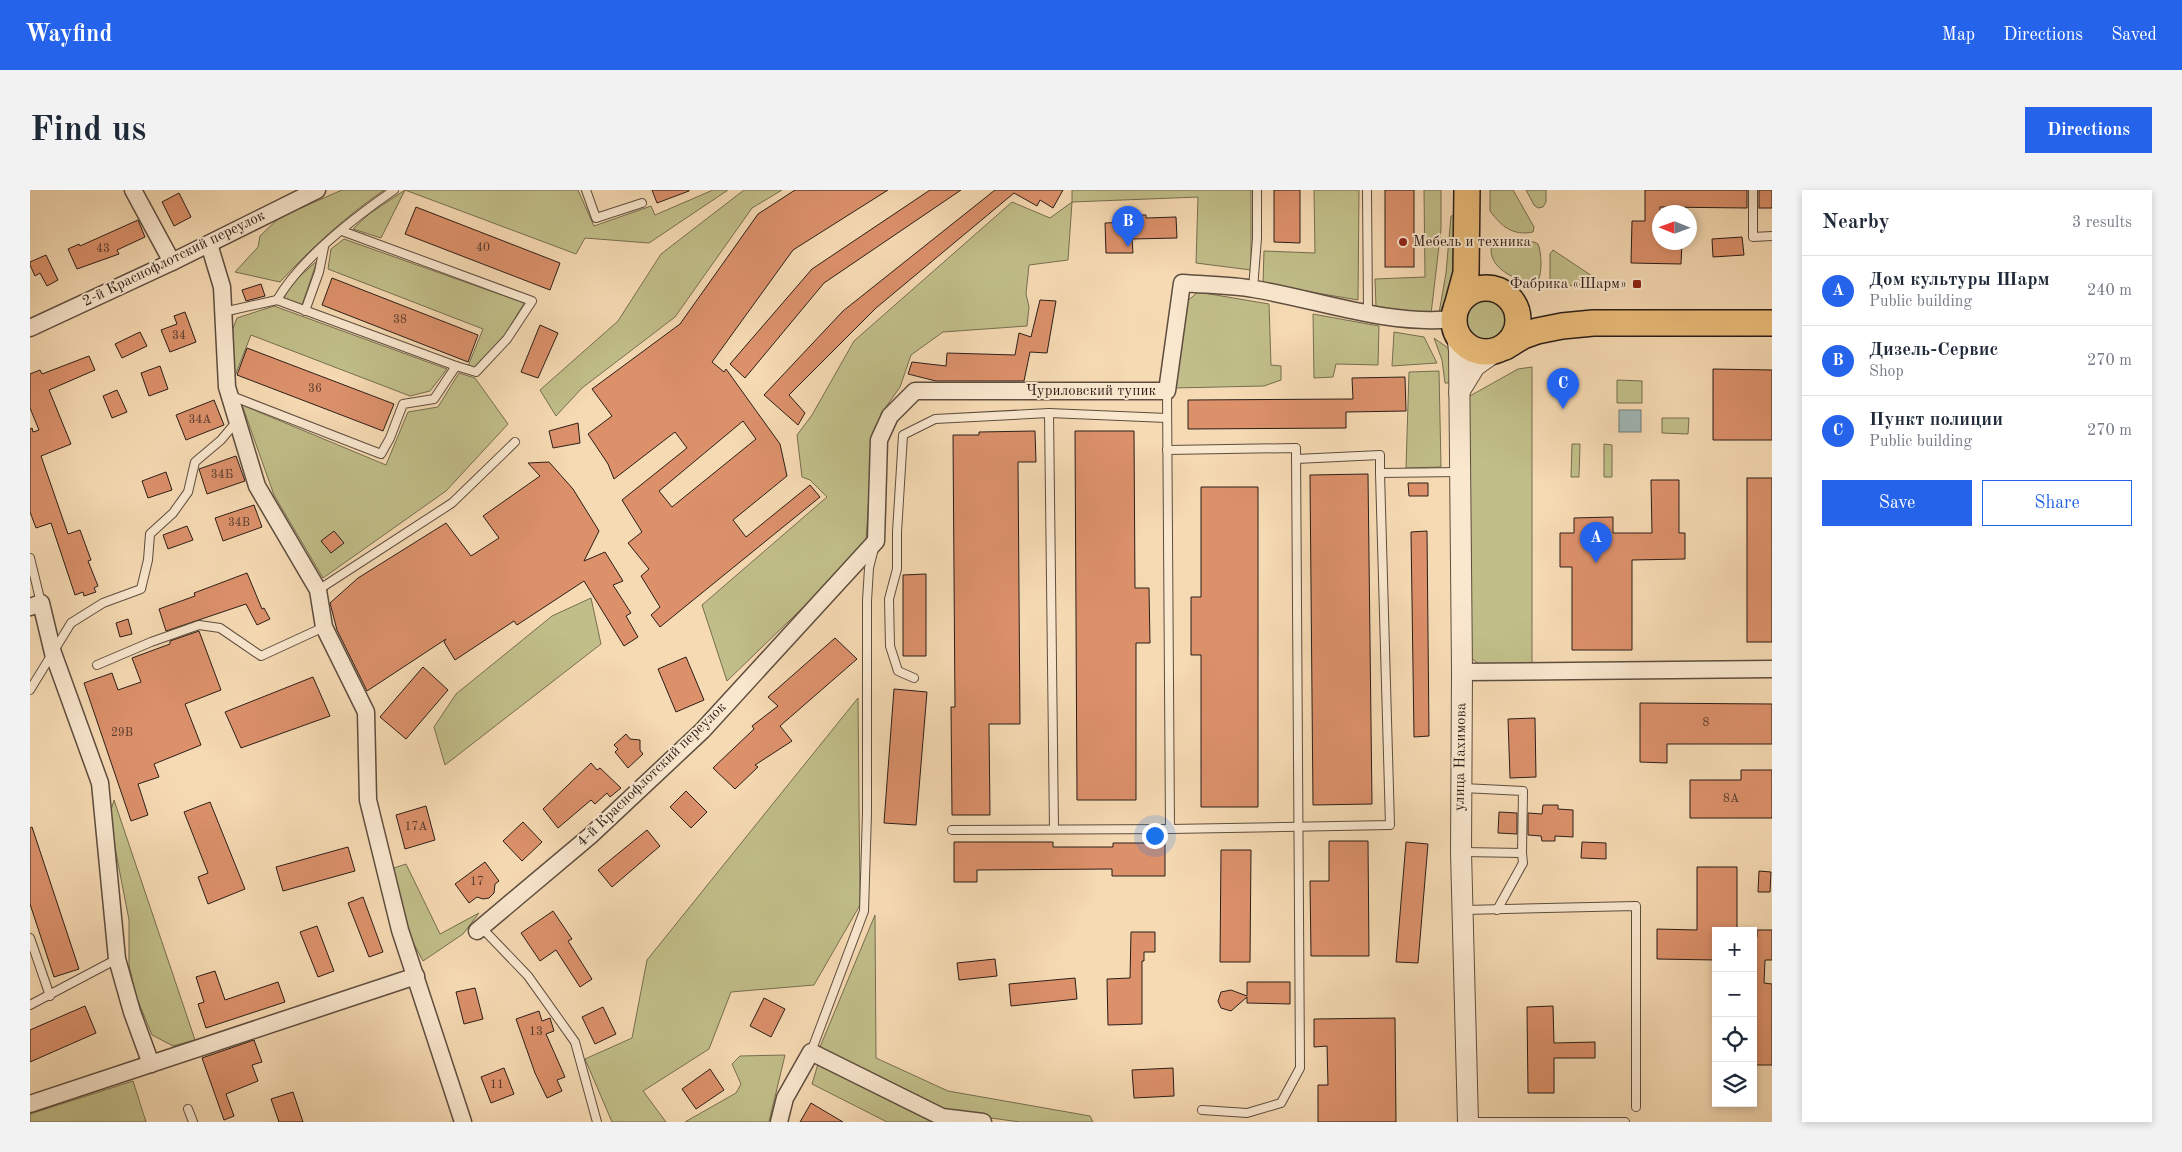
<!DOCTYPE html>
<meta charset="utf-8">
<style>
body{margin:0;font-family:"Old Standard TT",serif;background:#f2f2f3;color:#1f2937}
.controls{position:absolute;right:15px;bottom:15px;display:grid;overflow:hidden;border-radius:0px;box-shadow:0 2px 8px #0003}
.controls button{width:45px;height:45px;display:grid;place-items:center;padding:0;border:0;border-bottom:1px solid #e0e1e3;background:#fff;color:#1f2937;font:25px sans-serif}
.compass{position:absolute;left:1622px;top:15px;width:45px;height:45px;border-radius:50%;background:#fff;box-shadow:0 2px 8px #0003;rotate:271deg}
.you{position:absolute;left:1124px;top:645px;width:18px;height:18px;margin:-12px;border:4px solid #fff;border-radius:50%;background:#1a73e8;box-shadow:0 0 0 8px #1a73e833}
.badge{display:grid;place-items:center;width:32px;height:32px;border-radius:50%;background:#2563eb;color:#fff;font-size:16px;font-weight:700}
.pin{position:absolute;translate:-50% -41px;filter:drop-shadow(0 1px 2px #0008)}
.pin::after{content:'';position:absolute;top:26px;width:18px;height:15px;background:inherit;clip-path:polygon(0 0,100% 0,50% 100%)}
.list{margin:0;padding:0;list-style:none}
h2{display:flex;justify-content:space-between;align-items:center;height:65px;margin:0;padding:0 20px;font-size:21px}
h2 small{font-size:16px;font-weight:400;color:#747a83}
.list li{display:grid;grid-template-columns:32px 1fr auto;gap:15px;align-items:center;box-sizing:border-box;height:70px;padding:0 20px;border-top:1px solid #e0e1e3}
.list b{display:block;font-size:19px;white-space:nowrap}
.list p{margin:0;font-size:16px;white-space:nowrap;color:#747a83}
.list em{font-size:16px;font-style:normal;color:#747a83}
.actions{display:flex;gap:10px;padding:15px 20px}
.actions a{flex:1;padding:11px 0;border:1px solid #2563eb;border-radius:0px;text-align:center;font-size:18px;color:#2563eb}
.actions .main{background:#2563eb;color:#fff}
.icon{flex:none;width:28px;height:28px;fill:none;stroke:currentColor;stroke-width:2;stroke-linecap:round;stroke-linejoin:round}
.map{position:relative;flex:none;width:1742px;height:932px;overflow:hidden;border-radius:0px}
header{display:flex;align-items:center;gap:30px;box-sizing:border-box;height:70px;padding:0 25px;background:#2563eb;color:#fff}
header strong{font-size:24px}
nav{display:flex;gap:28px;margin-inline-start:auto;font-size:18px}
.intro{display:flex;align-items:center;justify-content:space-between;box-sizing:border-box;height:120px;padding:0 30px}
h1{margin:0;font-size:35px}
.button{padding:12px 22px;border-radius:0px;background:#2563eb;color:#fff;font-size:18px;font-weight:700}
main{display:flex;gap:30px;padding:0 30px}
aside{flex:1;background:#fff;border-radius:0px;box-shadow:0 2px 8px #0003}
.map>svg:first-child{display:block}
.green{fill:#c1be89;stroke:#766e50}
.water{fill:#a0b8b6;stroke:#717a77}
.building{fill:#dc916b;stroke:#2b1e18;fill-rule:evenodd}
.lines{fill:none;stroke-linecap:round;stroke-linejoin:round}
.service-casing{stroke:#5e4d3f;stroke-width:10}
.minor-casing{stroke:#5e4d3f;stroke-width:19}
.tertiary-casing{stroke:#5e4d3f;stroke-width:22}
.primary-casing{stroke:#2b1e18;stroke-width:28}
.service{stroke:#f9e7ce;stroke-width:8}
.minor{stroke:#f9e7ce;stroke-width:16}
.tertiary{stroke:#f9e7ce;stroke-width:20}
.primary{stroke:#ebbd7a;stroke-width:25}
.poi-dot{fill:#8f2418;stroke:#f9e7ce;stroke-width:2}
.labels{text-anchor:middle;dominant-baseline:central;stroke-width:4;stroke-linejoin:round;paint-order:stroke}
.number-label{font-size:12px;fill:#573b2d}
.poi-label{font-size:15px;fill:#2b1e18;stroke:#f9e7ce;text-anchor:start}
.street-label{font-size:15px;fill:#2b1e18;stroke:#f9e7ce}
</style>
<header>
<strong>Wayfind</strong>
<nav><a>Map</a><a>Directions</a><a>Saved</a></nav>
</header>
<div class="intro"><h1>Find us</h1><a class="button">Directions</a></div>
<main>
<div class="map">
<svg width="1742" height="932" viewBox="0 0 1742 932">
<rect width="100%" height="100%" fill="#f6dab3"/>
<filter id="stains"><feTurbulence type="fractalNoise" baseFrequency=".004" numOctaves="4"/><feColorMatrix values="0 0 0 0 .2 0 0 0 0 .09 0 0 0 0 .02 0 0 0 .5 -.17"/></filter>
<radialGradient id="worn" r=".72"><stop offset=".6" stop-color="#630" stop-opacity="0"/><stop offset="1" stop-color="#630" stop-opacity=".3"/></radialGradient>
<g class="green">
<path d="M312,0h42c-39,27 -72,57 -104,92l-45,-10 23,-25 2,-11 20,-19z"/>
<polygon points="375,0 548,0 564,36 621,16 625,25 683,0 698,0 619,53 555,48 546,64 375,0 351,48 323,39 339,24"/>
<polygon points="714,0 752,0 722,18 645,127 552,198 526,226 510,200 588,131 631,64"/>
<polygon points="1042,0 1221,0 1221,80 1166,73 1168,7 1042,12 1038,70 999,75 996,104 999,117 997,136 913,142 881,165 870,197 851,224 842,258 836,351 791,400 697,491 672,415 797,307 780,290 772,287 767,245 782,225 824,151 982,12 1020,28 1042,12"/>
<polygon points="1284,0 1329,0 1328,110 1233,94 1234,61 1285,63"/>
<polygon points="1394,0 1411,0 1411,39 1401,124 1389,124 1346,117 1345,89 1395,87"/>
<path d="M1460,0h23l21,37 -1,5c-20,4 -31,-5 -43,-21z"/>
<polygon points="1496,0 1516,0 1516,12 1513,17 1508,18 1504,15"/>
<polygon points="1434,25 1420,114 1409,123 1416,83 1421,26"/>
<polygon points="314,49 494,113 473,148 446,178 438,176 453,139 298,79 301,59"/>
<path d="M1467,52h37l4,2c4,10 4,28 0,37 -18,4 -53,-14 -46,-36z"/>
<polygon points="1523,60 1562,86 1563,91 1546,96 1523,94 1520,89 1520,64"/>
<polygon points="287,71 272,115 254,108 262,93"/>
<polygon points="1168,102 1239,114 1241,175 1251,176 1251,190 1234,196 1144,198 1155,113"/>
<circle cx="1457" cy="130" r="21"/>
<polygon points="244,116 417,179 400,201 380,206 221,145 201,196 199,149 207,128"/>
<polygon points="1283,124 1349,136 1348,175 1306,174 1303,187 1284,188"/>
<polygon points="1364,142 1394,147 1407,173 1362,176"/>
<polygon points="1404,148 1418,158 1420,171 1420,193 1415,193 1412,170"/>
<polygon points="1502,177 1502,476 1453,477 1441,468 1438,207 1488,179"/>
<polygon points="1409,181 1411,277 1376,278 1379,182"/>
<polygon points="429,183 445,188 478,234 416,301 293,388 244,305 212,215 356,275 378,222 408,217"/>
<polygon points="1587,190 1612,191 1612,213 1587,213"/>
<polygon points="1632,228 1659,228 1658,244 1632,243"/>
<polygon points="1542,254 1550,254 1549,287 1541,287"/>
<polygon points="1574,254 1582,255 1582,287 1574,287"/>
<polygon points="561,408 571,454 415,575 404,537 426,504 522,426"/>
<polygon points="828,508 830,715 784,795 701,802 679,859 613,901 636,932 582,932 555,869 602,848 617,770"/>
<polygon points="84,610 165,850 143,856 122,845 106,806 99,775 99,730 79,627"/>
<polygon points="376,674 410,744 449,723 433,744 393,771 378,743 367,702 364,678"/>
<polygon points="845,725 846,868 918,901 1060,926 1063,932 990,932 917,922 790,857"/>
<polygon points="755,865 739,932 655,932 706,903 711,894 702,874 710,866"/>
<polygon points="788,874 911,932 857,932 782,894"/>
<polygon points="103,891 116,932 0,932 0,924"/>
</g>
<rect class="water" x="1589" y="220" width="22" height="22"/>
<g class="building">
<polygon points="622,0 659,0 659,1 627,13"/>
<path d="M765,0h93l-95,60 -81,112 12,10 2,-3 54,75 7,32 -54,44 13,17 64,-52 10,12 -160,130 -9,-12 9,-8 -19,-31 8,-7 -21,-26 14,-11 -20,-32 65,-52 -12,-16 -61,47 -6,-15 -20,-30 24,-18 -20,-27 88,-65 78,-110zM713,231l13,18 -84,68 -13,-16z"/>
<polygon points="900,0 931,0 794,93 715,188 700,174 782,79"/>
<polygon points="965,0 1033,0 1023,18 1010,10 1007,16 984,3 846,118 759,205 775,223 768,235 734,205 813,121"/>
<polygon points="1244,0 1270,0 1270,53 1244,52"/>
<rect x="1355" y="0" width="29" height="77"/>
<polygon points="1615,0 1717,0 1717,18 1630,17 1630,52 1652,52 1651,74 1601,73 1602,31 1615,31"/>
<rect x="1729" y="0" width="13" height="18"/>
<polygon points="149,3 161,27 144,36 132,12"/>
<polygon points="386,17 530,73 520,100 375,44"/>
<polygon points="1102,25 1116,25 1116,28 1146,27 1147,48 1102,49 1103,63 1076,63 1075,33 1102,32"/>
<polygon points="108,30 115,47 87,60 89,64 47,79 38,59 49,54 50,56"/>
<polygon points="1712,47 1714,65 1683,67 1682,49"/>
<polygon points="16,65 28,90 17,96 10,83 5,86 0,75 0,72"/>
<polygon points="302,88 448,145 438,172 292,115"/>
<polygon points="231,94 235,106 216,111 212,100"/>
<polygon points="1010,110 1026,111 1017,163 1000,162 994,191 906,191 878,184 882,172 916,176 917,163 985,165 989,143 1001,147"/>
<polygon points="155,122 166,152 140,162 131,140 147,134 144,126"/>
<polygon points="510,135 528,143 508,188 491,182"/>
<polygon points="110,142 117,156 92,168 85,154"/>
<polygon points="217,158 364,214 353,241 207,185"/>
<polygon points="59,166 65,180 19,200 41,254 11,266 38,344 50,340 61,370 58,371 68,396 64,398 66,402 54,406 53,402 45,405 21,333 6,338 0,322 0,239 2,238 3,242 9,240 0,218 0,184 10,180 12,184"/>
<polygon points="130,176 138,199 119,206 111,183"/>
<polygon points="1683,179 1742,180 1742,250 1683,250"/>
<polygon points="1375,187 1376,221 1316,222 1316,238 1158,239 1158,210 1323,209 1322,188"/>
<polygon points="87,200 97,222 82,228 73,206"/>
<polygon points="184,210 194,235 156,250 146,225"/>
<polygon points="548,233 550,253 523,258 519,241"/>
<polygon points="1005,241 1006,272 988,272 990,534 959,534 960,625 922,625 921,517 925,517 923,245 949,245 949,242"/>
<polygon points="1045,241 1104,241 1105,398 1119,398 1120,453 1106,453 1106,610 1047,610"/>
<polygon points="206,266 215,291 177,304 169,279"/>
<polygon points="519,272 543,299 569,341 554,371 575,362 593,391 583,395 601,423 596,426 608,447 594,456 554,391 487,435 484,431 425,470 414,452 416,449 337,501 307,440 300,413 328,388 416,333 441,366 469,348 453,326 510,286 498,273"/>
<polygon points="136,282 142,300 118,308 112,291"/>
<polygon points="1338,284 1342,614 1283,615 1280,285"/>
<rect x="1717" y="288" width="25" height="164"/>
<polygon points="1621,290 1649,290 1649,343 1655,343 1655,369 1602,370 1602,460 1542,460 1542,377 1530,377 1530,343 1544,343 1544,328 1583,327 1583,343 1622,343"/>
<polygon points="1378,293 1398,293 1398,306 1379,306"/>
<polygon points="1171,297 1228,297 1228,617 1171,617 1171,465 1161,465 1161,407 1171,407"/>
<polygon points="224,315 232,337 193,351 185,328"/>
<polygon points="157,336 163,350 138,359 133,345"/>
<polygon points="304,341 314,353 301,363 291,351"/>
<polygon points="1397,341 1399,546 1384,547 1381,342"/>
<polygon points="217,383 232,419 234,418 240,429 227,435 216,414 136,441 129,419 165,406 164,403"/>
<polygon points="896,384 896,466 873,466 873,385"/>
<polygon points="98,429 102,444 90,447 86,433"/>
<polygon points="169,441 191,500 155,514 171,555 124,574 129,587 108,594 118,625 101,631 54,493 82,483 88,500 111,492 102,468 140,454 140,451"/>
<polygon points="805,448 827,469 750,536 762,551 725,575 728,577 705,599 683,578 724,539 722,536 748,516 738,507"/>
<polygon points="656,467 674,510 646,522 628,479"/>
<polygon points="393,477 418,500 376,549 350,527"/>
<polygon points="283,487 300,526 211,558 195,522"/>
<polygon points="864,499 897,502 886,635 854,633"/>
<polygon points="1610,513 1742,514 1742,554 1637,554 1637,573 1610,572"/>
<polygon points="1505,528 1506,587 1480,588 1478,529"/>
<polygon points="596,544 600,549 610,550 610,560 613,564 598,578 585,562 588,559 584,555"/>
<polygon points="561,573 567,580 570,578 591,598 580,607 577,603 565,614 561,610 528,638 513,619"/>
<polygon points="1711,580 1742,580 1742,628 1660,628 1660,590 1711,590"/>
<polygon points="656,601 677,622 661,638 640,617"/>
<polygon points="180,612 215,699 178,714 168,687 178,683 154,622"/>
<polygon points="1513,615 1528,615 1528,619 1543,620 1543,647 1525,646 1525,651 1512,651 1511,646 1498,645 1498,623 1512,624"/>
<polygon points="396,616 405,650 375,659 366,625"/>
<polygon points="1469,622 1487,623 1487,644 1468,643"/>
<polygon points="493,632 512,652 492,671 473,651"/>
<polygon points="2,637 49,779 24,787 0,714 0,638"/>
<polygon points="617,640 630,656 582,697 568,680"/>
<polygon points="1299,651 1338,651 1339,766 1281,766 1280,691 1299,691"/>
<polygon points="924,652 1023,652 1023,657 1083,657 1083,653 1135,653 1135,686 1082,686 1082,679 947,680 947,692 924,692"/>
<polygon points="1376,652 1398,654 1388,773 1366,772"/>
<polygon points="1552,652 1576,653 1576,669 1551,668"/>
<polygon points="318,657 325,681 253,701 246,677"/>
<polygon points="1191,660 1221,660 1220,772 1190,772"/>
<polygon points="455,672 469,691 465,694 464,703 459,708 453,709 447,707 439,713 425,694"/>
<polygon points="1667,677 1707,677 1707,741 1686,741 1686,770 1627,769 1627,739 1667,740"/>
<polygon points="1729,681 1741,682 1740,702 1728,702"/>
<polygon points="333,707 353,762 339,767 318,713"/>
<polygon points="523,721 542,749 538,751 562,789 550,797 526,760 510,771 491,743"/>
<polygon points="287,736 304,781 288,787 270,742"/>
<polygon points="1727,740 1742,740 1742,770 1735,770 1734,793 1742,794 1742,875 1723,875 1723,747 1727,747"/>
<polygon points="1101,742 1125,742 1125,762 1114,762 1114,771 1112,771 1112,834 1078,835 1077,789 1100,788"/>
<polygon points="965,769 967,786 929,790 927,773"/>
<polygon points="185,781 195,810 248,792 255,812 176,838 168,814 174,812 166,787"/>
<polygon points="1045,788 1047,809 981,816 979,794"/>
<polygon points="1217,792 1260,792 1260,814 1217,813 1217,807 1201,821 1191,818 1188,811 1191,802 1201,800 1217,806"/>
<polygon points="445,798 453,829 434,834 426,802"/>
<polygon points="734,808 755,819 741,847 720,836"/>
<polygon points="55,816 66,843 0,872 0,840"/>
<polygon points="1523,816 1524,853 1565,852 1565,868 1524,868 1524,903 1498,903 1497,817"/>
<polygon points="573,817 586,844 565,854 552,827"/>
<polygon points="509,821 512,831 520,828 524,841 516,844 535,887 527,890 532,901 517,908 505,883 486,829"/>
<polygon points="1365,828 1366,932 1288,932 1288,895 1298,895 1297,856 1284,857 1284,829"/>
<polygon points="224,850 232,872 222,875 228,891 196,904 204,926 194,930 172,868"/>
<polygon points="474,878 484,904 461,913 451,887"/>
<polygon points="1143,878 1144,906 1104,908 1102,880"/>
<polygon points="680,879 694,900 666,919 652,899"/>
<polygon points="263,902 273,932 249,932 241,909"/>
<polygon points="781,913 813,932 770,932"/>
</g>
<g class="lines">
<defs>
<g id="service">
<polyline points="556,0 566,28 612,13"/>
<polyline points="1337,0 1338,123"/>
<polyline points="1723,0 1723,47 1742,46"/>
<polyline points="312,41 502,111 477,149 446,182 426,176"/>
<polyline points="1223,99 1227,48 1227,0"/>
<polyline points="275,121 289,82 294,57"/>
<path d="M193,122l54,-12c23,-40 78,-83 117,-110"/>
<polyline points="1137,201 1140,639 1360,635 1350,283"/>
<polyline points="199,205 351,264 360,248 373,214 404,209 426,176 247,110"/>
<polyline points="1019,223 1024,639"/>
<polyline points="1137,260 1266,258 1270,878 1251,913 1217,923 1172,920"/>
<polyline points="1266,269 1350,265 1350,283 1430,282"/>
<polyline points="0,368 11,413"/>
<polyline points="288,400 422,313 485,252"/>
<polyline points="67,475 121,452 169,435 190,438 231,466 294,437"/>
<polyline points="884,488 868,481 860,456 859,409 867,379 867,342 873,245 905,229 1019,223 1137,228"/>
<polyline points="0,500 41,433 73,413 111,399 118,370 120,344 143,323 158,302 165,272 191,250 207,231"/>
<polyline points="922,640 1140,639"/>
<polyline points="1433,662 1492,663 1493,601 1433,598"/>
<polyline points="1434,720 1606,716 1606,917"/>
<polyline points="1467,720 1493,673 1492,663"/>
<polyline points="451,737 498,786 545,852 567,932"/>
<polyline points="0,748 20,806"/>
<polyline points="0,815 87,769"/>
<polyline points="781,862 834,721 837,623 837,411 839,378 844,358"/>
<polyline points="158,919 163,932"/>
<polyline points="1438,932 1595,932"/>
</g>
<g id="minor">
<polyline points="103,0 142,72"/>
<polyline points="179,54 192,97 197,197 227,296 288,400 294,437 336,522 338,610 370,740 433,932"/>
<polyline points="0,138 142,72 287,0"/>
<polyline points="0,417 11,413 23,463 70,593 87,769 102,822 121,874"/>
<polyline points="1432,482 1742,479"/>
<path d="M447,741l113,-95 112,-105 174,-190 3,-101 11,-24 25,-25h252l15,-108c24,2 49,2 72,6 66,11 133,37 200,30"/>
<polyline points="0,914 386,786"/>
<polyline points="749,932 755,908 781,862 912,927 953,932"/>
</g>
<g id="tertiary">
<polyline points="1427,144 1429,160 1432,482 1431,662 1438,932"/>
<polyline points="1429,202 1445,176 1466,161"/>
</g>
<g id="primary">
<circle cx="1456" cy="130" r="32"/>
<polyline points="1427,116 1436,83 1437,0"/>
<polyline points="1475,157 1493,146 1507,141 1532,136 1563,133 1742,133"/>
</g>
</defs>
<use href="#service" class="service-casing"/>
<use href="#minor" class="minor-casing"/>
<use href="#tertiary" class="tertiary-casing"/>
<use href="#primary" class="primary-casing"/>
<use href="#service" class="service"/>
<use href="#minor" class="minor"/>
<use href="#tertiary" class="tertiary"/>
<use href="#primary" class="primary"/>
</g>
<g class="poi-dot">
<circle cx="1373" cy="52" r="5"/>
<rect x="1602" y="89" width="10" height="10" rx="2.5"/>
</g>
<g class="labels">
<g class="number-label">
<text x="453" y="58">40</text>
<text x="73" y="59">43</text>
<text x="370" y="130">38</text>
<text x="149" y="146">34</text>
<text x="285" y="199">36</text>
<text x="170" y="230">34А</text>
<text x="192" y="285">34Б</text>
<text x="209" y="333">34В</text>
<text x="1676" y="533">8</text>
<text x="92" y="543">29В</text>
<text x="1701" y="609">8А</text>
<text x="386" y="637">17А</text>
<text x="447" y="692">17</text>
<text x="506" y="842">13</text>
<text x="467" y="895">11</text>
</g>
<g class="poi-label">
<text x="1383" y="52">Мебель и техника</text>
<text x="1597" y="94" text-anchor="end">Фабрика «Шарм»</text>
</g>
<g class="street-label">
<text transform="translate(144 69) rotate(-26)">2-й Краснофлотский переулок</text>
<text x="1061" y="201">Чуриловский тупик</text>
<text transform="translate(1431 567) rotate(-89)">улица Нахимова</text>
<text transform="translate(622 585) rotate(-44)">4-й Краснофлотский переулок</text>
</g>
</g>
<rect width="100%" height="100%" filter="url(#stains)"/>
<rect width="100%" height="100%" fill="url(#worn)"/>
</svg>
<div class="controls">
<button>+</button>
<button>−</button>
<button><svg class="icon" aria-label="locate" viewBox="0 0 24 24"><circle cx="12" cy="12" r="6"/><path d="M12 2v4M12 18v4M2 12h4M18 12h4"/></svg></button>
<button><svg class="icon" aria-label="layers" viewBox="0 0 24 24"><path d="M12 4l9 5-9 5-9-5zM3 14l9 5 9-5"/></svg></button>
</div>
<svg class="compass" viewBox="-18 -18 36 36"><path d="M0-13l5 13h-10z" fill="#e53935"/><path d="M0 13l5-13h-10z" fill="#747a83"/></svg>
<div class="you"></div>
<div class="pin badge" style="left:1566px;top:373px">A</div>
<div class="pin badge" style="left:1098px;top:57px">B</div>
<div class="pin badge" style="left:1533px;top:219px">C</div>
</div>
<aside>
<h2>Nearby<small>3 results</small></h2>
<ul class="list">
<li><span class="badge">A</span><div><b>Дом культуры Шарм</b><p>Public building</p></div><em>240 m</em></li>
<li><span class="badge">B</span><div><b>Дизель-Сервис</b><p>Shop</p></div><em>270 m</em></li>
<li><span class="badge">C</span><div><b>Пункт полиции</b><p>Public building</p></div><em>270 m</em></li>
</ul>
<div class="actions"><a class="main">Save</a><a>Share</a></div>
</aside>
</main>
